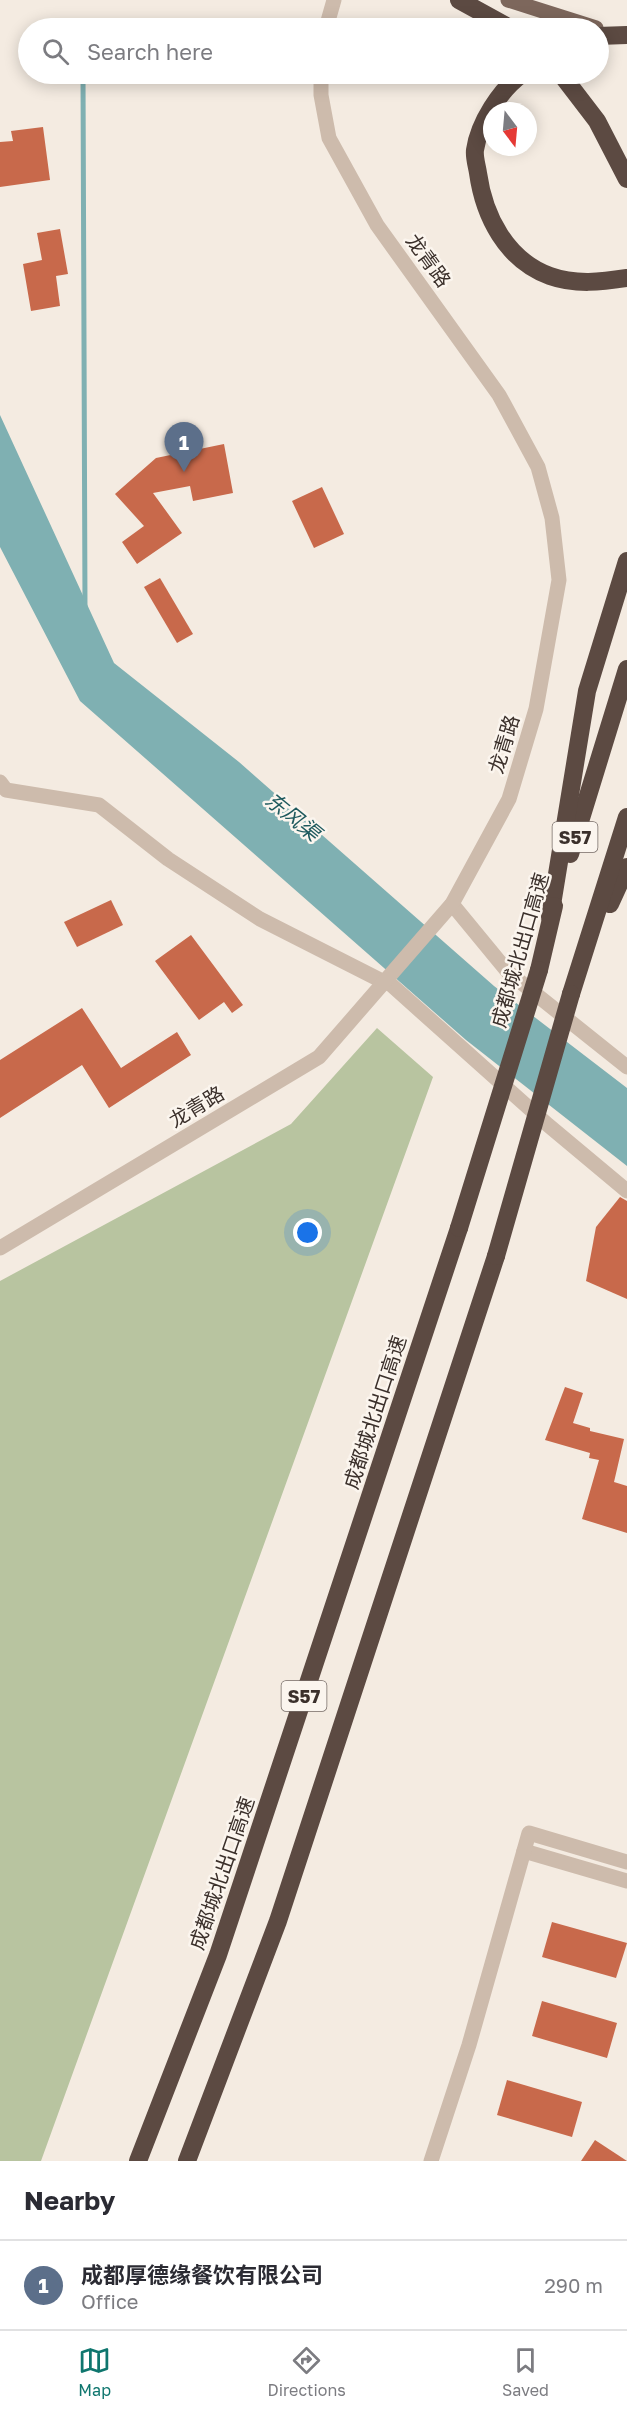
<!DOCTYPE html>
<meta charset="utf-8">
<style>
body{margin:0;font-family:"Golos Text","Noto Sans SC",sans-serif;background:#f2f2f3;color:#2b2b33}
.compass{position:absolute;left:483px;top:102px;width:54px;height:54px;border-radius:50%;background:#fff;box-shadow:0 3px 15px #0003;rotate:164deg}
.you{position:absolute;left:308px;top:1233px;width:21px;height:21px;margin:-15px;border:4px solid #fff;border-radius:50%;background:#1a73e8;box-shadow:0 0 0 9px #1a73e833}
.badge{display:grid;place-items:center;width:39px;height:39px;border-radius:50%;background:#0f766e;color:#fff;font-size:20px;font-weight:700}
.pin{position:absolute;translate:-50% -50px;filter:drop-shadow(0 2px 3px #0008)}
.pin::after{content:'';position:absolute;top:32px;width:21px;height:18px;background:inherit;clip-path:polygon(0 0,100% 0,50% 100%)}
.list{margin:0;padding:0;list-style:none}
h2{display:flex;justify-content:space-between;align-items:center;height:78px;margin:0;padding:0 24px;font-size:26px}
h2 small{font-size:20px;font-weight:400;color:#7c7c81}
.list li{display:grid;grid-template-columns:39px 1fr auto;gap:18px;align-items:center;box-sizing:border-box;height:90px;padding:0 24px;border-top:2px solid #e1e1e2}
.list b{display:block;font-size:22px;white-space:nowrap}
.list p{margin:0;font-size:20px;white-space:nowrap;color:#7c7c81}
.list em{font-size:20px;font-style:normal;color:#7c7c81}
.icon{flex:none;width:33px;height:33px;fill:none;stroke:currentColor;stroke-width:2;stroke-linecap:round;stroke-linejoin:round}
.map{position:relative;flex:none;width:627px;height:2161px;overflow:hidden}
.search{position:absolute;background:#fff;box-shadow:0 3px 15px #0003;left:18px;right:18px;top:18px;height:66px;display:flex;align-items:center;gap:15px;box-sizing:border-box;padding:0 21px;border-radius:33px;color:#7c7c81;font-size:22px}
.sheet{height:168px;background:#fff}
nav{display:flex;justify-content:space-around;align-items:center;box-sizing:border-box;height:84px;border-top:2px solid #e1e1e2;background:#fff;font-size:16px;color:#7c7c81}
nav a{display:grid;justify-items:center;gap:3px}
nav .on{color:#0f766e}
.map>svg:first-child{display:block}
.green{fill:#b8c4a0}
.water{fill:#7fb0b2}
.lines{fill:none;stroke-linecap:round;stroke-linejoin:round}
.stream{stroke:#7fb0b2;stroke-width:5}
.building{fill:#c8694b}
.minor{stroke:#cdbbac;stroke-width:15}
.major{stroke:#7d675c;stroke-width:15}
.highway{stroke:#5c4a42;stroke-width:18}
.highway-bridge{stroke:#5c4a42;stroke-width:18}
.labels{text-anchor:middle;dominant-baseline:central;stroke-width:5;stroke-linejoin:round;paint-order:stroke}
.shield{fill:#fbf5ee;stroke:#756b66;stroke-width:1.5}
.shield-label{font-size:18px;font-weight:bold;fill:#3b302b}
.street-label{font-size:20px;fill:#3b302b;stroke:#fbf5ee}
.water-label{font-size:21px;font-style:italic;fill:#1f5a5e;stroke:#fbf5ee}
</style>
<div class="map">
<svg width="627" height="2161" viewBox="0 0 627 2161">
<rect width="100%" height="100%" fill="#f4ebe1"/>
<polygon class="green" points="377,1028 433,1077 41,2161 0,2161 0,1281 291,1124"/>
<polygon class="water" points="0,415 114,663 239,762 494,986 627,1088 627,1166 466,1040 80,701 0,547"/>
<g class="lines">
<polyline class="stream" points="83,74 85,607"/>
</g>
<g class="building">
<polygon points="43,127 50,180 0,187 0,142 13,141 11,131"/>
<polygon points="60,229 68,274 56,276 60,306 31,311 23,264 42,260 37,233"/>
<polygon points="224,444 233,493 193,501 190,486 153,493 182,533 137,564 122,542 144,526 115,494 156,458"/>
<polygon points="322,487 344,534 314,548 292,501"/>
<polygon points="160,578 193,634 177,643 144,587"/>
<polygon points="111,900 123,925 77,947 64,922"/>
<polygon points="191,935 243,1005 232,1013 224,1002 199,1020 155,961"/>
<polygon points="82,1008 121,1068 177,1032 191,1055 109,1108 82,1065 0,1118 0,1060"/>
<polygon points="620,1197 627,1201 627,1299 586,1281 596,1227"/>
<polygon points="565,1387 583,1393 573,1423 590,1428 590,1431 624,1439 614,1482 627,1486 627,1533 582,1519 599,1460 589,1458 590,1453 545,1440"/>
<polygon points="552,1922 627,1943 616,1978 542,1957"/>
<polygon points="542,2001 617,2023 607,2058 532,2036"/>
<polygon points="507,2080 582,2102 572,2137 497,2115"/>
<polygon points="595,2140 627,2161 581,2161"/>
</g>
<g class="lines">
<g class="minor">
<polyline points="326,28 334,0"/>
<polyline points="0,782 6,790 99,805 168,859 260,919 386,983"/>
<polyline points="452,904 508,972 627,1067"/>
<polyline points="387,981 548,1125 627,1191"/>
<polyline points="0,1248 319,1057 452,904 509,799 536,709 559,580 552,518 538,467 499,395 377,225 329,138 321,95 321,74"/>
<polyline points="524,1851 627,1881"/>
<polyline points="431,2161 469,2045 529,1833 627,1862"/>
</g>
<polyline class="major" points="508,0 596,28"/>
<g class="highway">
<polyline points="459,0 510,28"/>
<path d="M522,74c-22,16 -43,49 -47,76 -1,7 2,16 3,23 6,43 28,87 72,103 25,9 52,6 77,2"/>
<polyline points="561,74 597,121 627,179"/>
<polyline points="570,854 627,669"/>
<polyline points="610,904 627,867"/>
<polyline points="550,917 587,691 627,561"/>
<polyline points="539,970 554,906"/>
<polyline points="571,994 627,817"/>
<polyline points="138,2161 218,1955 459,1228"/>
<polyline points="187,2161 278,1921 496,1256"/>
</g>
<g class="highway-bridge">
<polyline points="598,36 627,35"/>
<polyline points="459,1228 539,970"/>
<polyline points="496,1256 571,994"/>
</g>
</g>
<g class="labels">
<g class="shield">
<rect x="552.5" y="822" width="45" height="30" rx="4.5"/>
<rect x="281.5" y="1681" width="45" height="30" rx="4.5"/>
</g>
<g class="shield-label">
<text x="575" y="837">S57</text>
<text x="304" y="1696">S57</text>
</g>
<g class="street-label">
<text transform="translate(429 260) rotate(54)">龙青路</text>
<text transform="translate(503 744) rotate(-73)">龙青路</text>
<text transform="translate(519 950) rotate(-74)">成都城北出口高速</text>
<text transform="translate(196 1106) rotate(-31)">龙青路</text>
<text transform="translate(374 1412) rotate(-72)">成都城北出口高速</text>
<text transform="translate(221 1873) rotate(-71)">成都城北出口高速</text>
</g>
<g class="water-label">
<text transform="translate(293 816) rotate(39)">东风渠</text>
</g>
</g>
</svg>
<svg class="compass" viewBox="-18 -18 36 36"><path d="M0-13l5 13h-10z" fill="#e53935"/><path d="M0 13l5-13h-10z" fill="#7c7c81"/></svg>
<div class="you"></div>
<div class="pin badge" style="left:184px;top:472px;background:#5c6f8a">1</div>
<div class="search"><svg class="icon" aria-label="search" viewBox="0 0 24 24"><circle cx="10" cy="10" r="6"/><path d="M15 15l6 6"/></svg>Search here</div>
</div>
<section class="sheet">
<h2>Nearby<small></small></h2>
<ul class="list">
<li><span class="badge" style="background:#5c6f8a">1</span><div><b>成都厚德缘餐饮有限公司</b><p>Office</p></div><em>290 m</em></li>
</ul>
</section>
<nav>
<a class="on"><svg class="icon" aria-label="map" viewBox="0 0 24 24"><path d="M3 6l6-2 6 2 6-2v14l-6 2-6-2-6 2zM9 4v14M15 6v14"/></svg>Map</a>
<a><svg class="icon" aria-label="directions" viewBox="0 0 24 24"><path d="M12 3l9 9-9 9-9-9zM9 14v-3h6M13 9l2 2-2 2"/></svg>Directions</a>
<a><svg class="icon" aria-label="saved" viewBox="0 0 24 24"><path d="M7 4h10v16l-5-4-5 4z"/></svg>Saved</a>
</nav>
